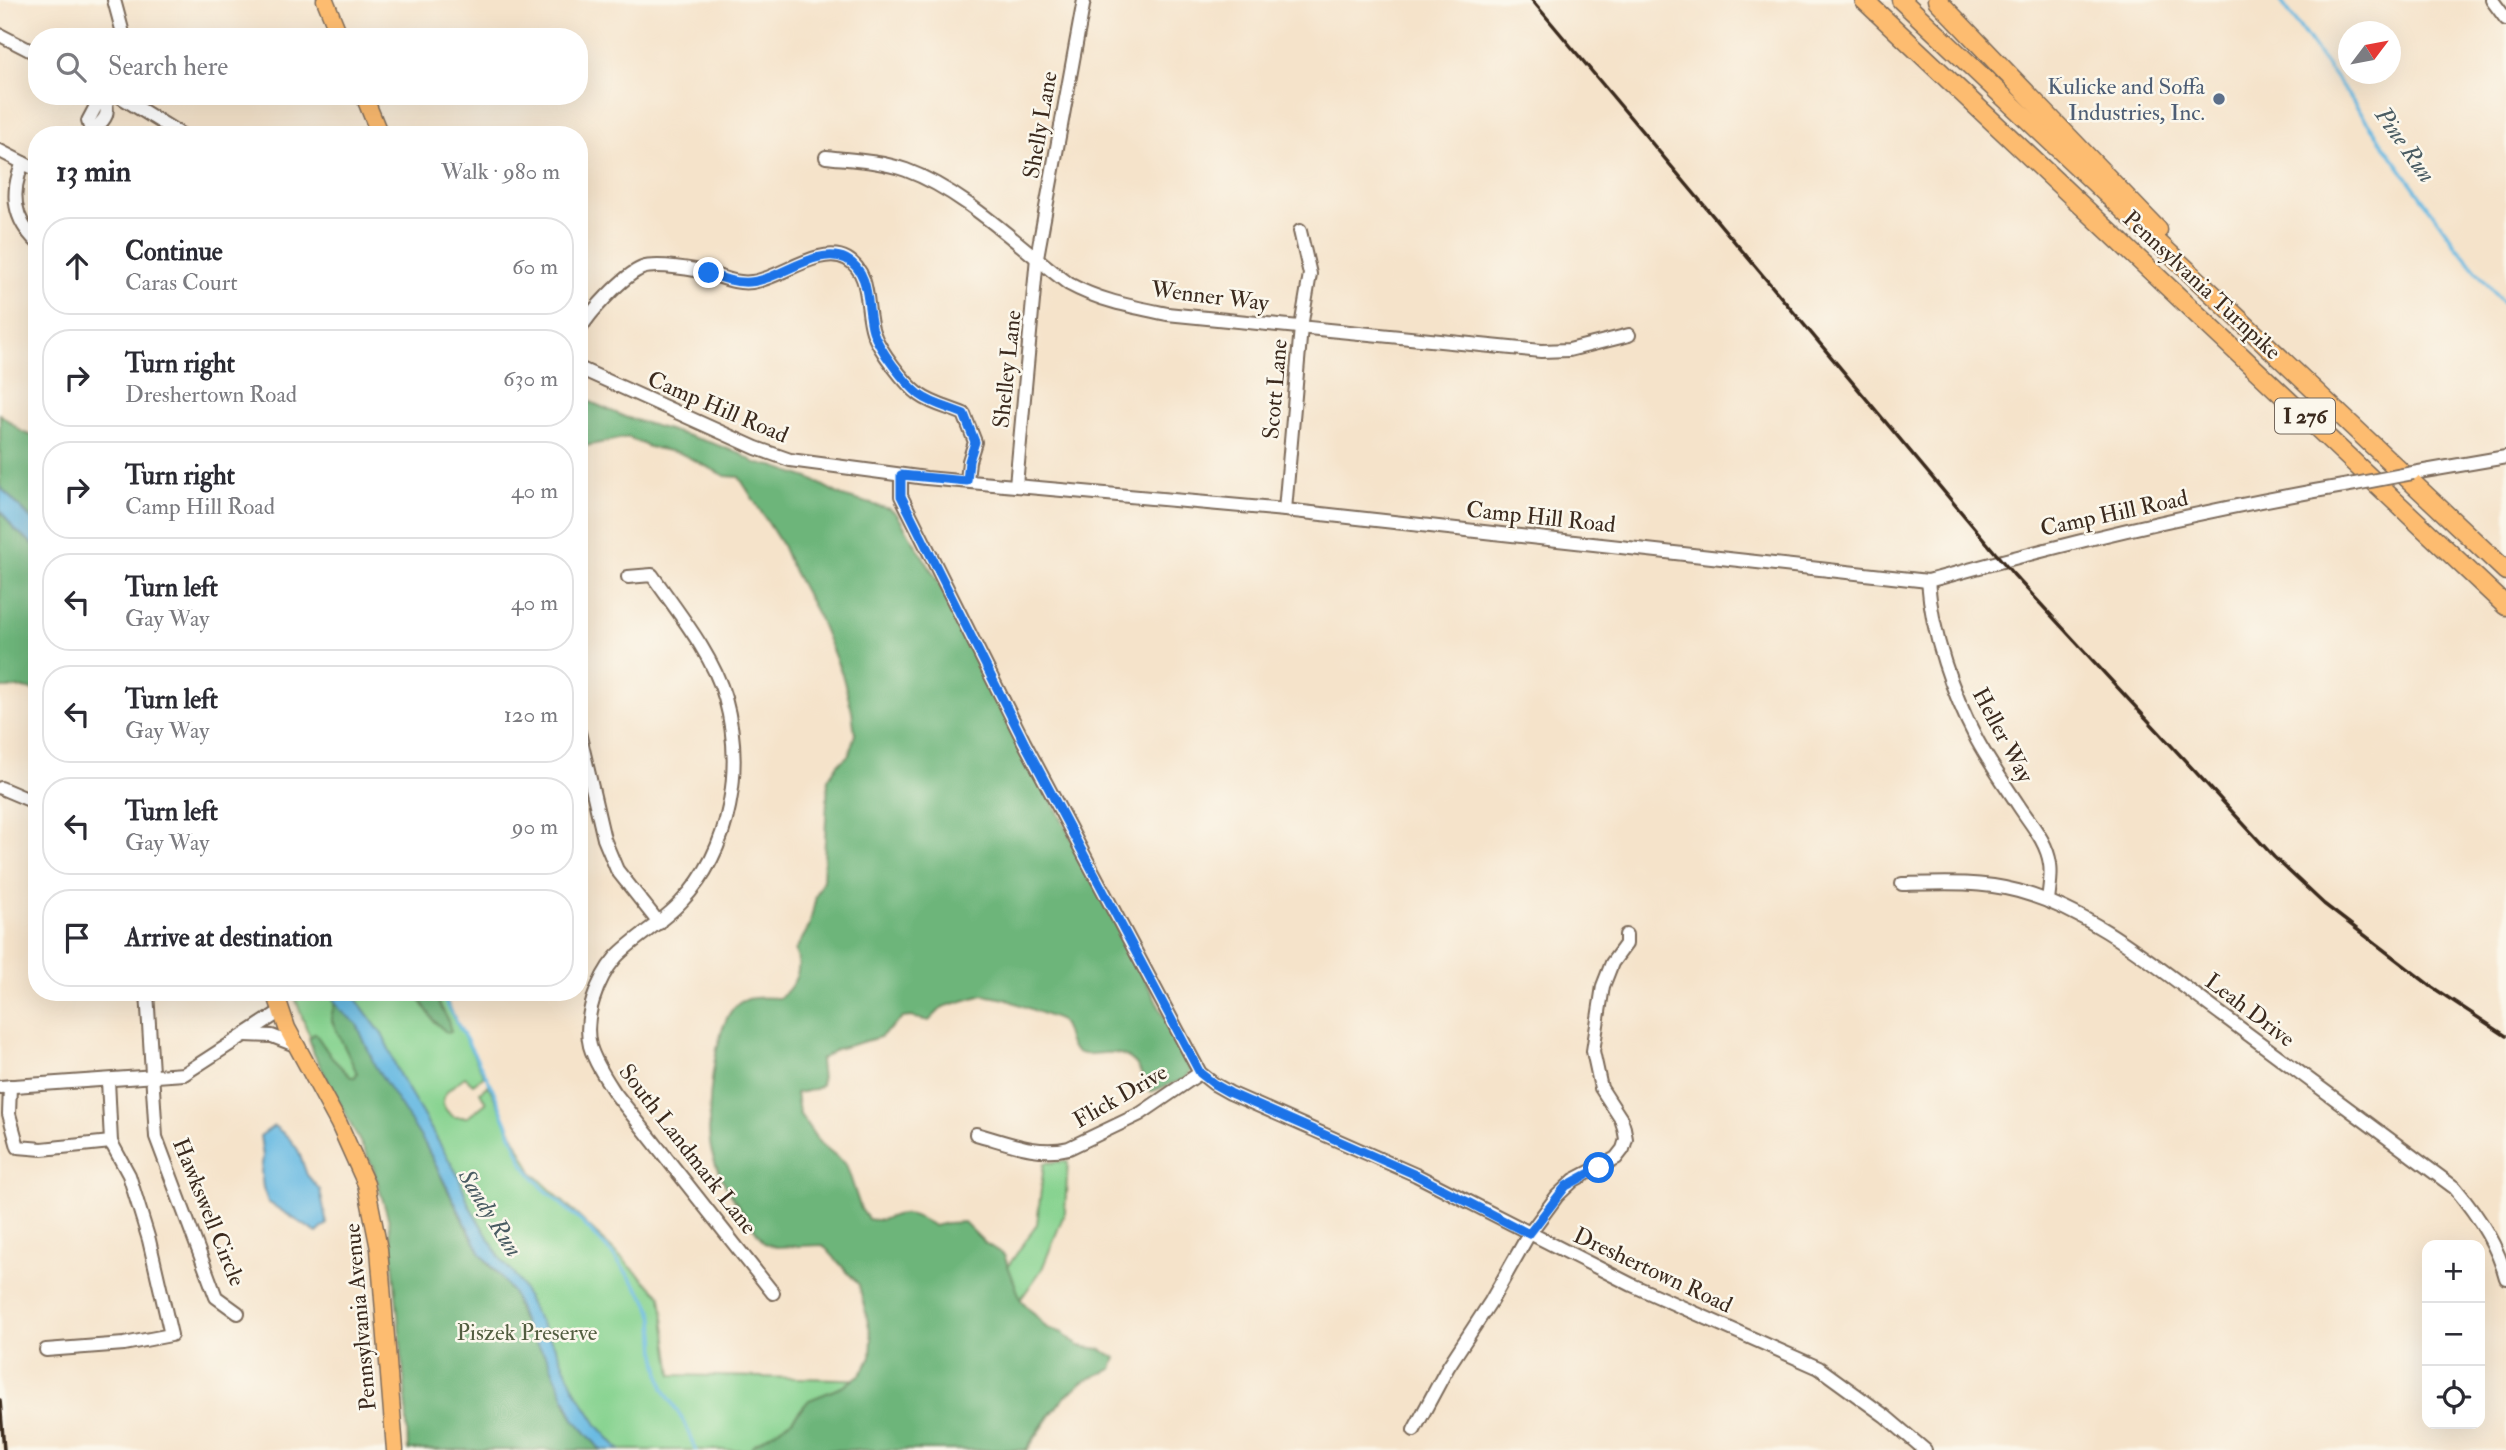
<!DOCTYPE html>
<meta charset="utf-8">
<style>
body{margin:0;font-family:"IM FELL Double Pica",serif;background:#f2f2f3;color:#2b2b33}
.controls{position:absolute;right:21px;bottom:21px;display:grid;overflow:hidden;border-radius:14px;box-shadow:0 7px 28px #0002}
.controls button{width:63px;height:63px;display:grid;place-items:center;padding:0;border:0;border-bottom:2px solid #e1e1e2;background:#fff;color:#2b2b33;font:35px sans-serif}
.compass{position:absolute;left:2338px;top:21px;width:63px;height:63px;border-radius:50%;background:#fff;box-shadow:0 7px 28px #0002;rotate:58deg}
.stop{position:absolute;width:21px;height:21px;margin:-16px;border:5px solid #1a73e8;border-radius:50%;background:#fff}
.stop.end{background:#1a73e8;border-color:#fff;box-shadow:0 2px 7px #0008}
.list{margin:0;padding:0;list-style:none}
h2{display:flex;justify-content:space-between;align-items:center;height:91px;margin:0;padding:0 28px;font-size:30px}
h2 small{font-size:23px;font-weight:400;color:#7c7c81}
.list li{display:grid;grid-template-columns:46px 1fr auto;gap:21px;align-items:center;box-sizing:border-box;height:98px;margin:0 14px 14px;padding:0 14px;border:2px solid #e1e1e2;border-radius:28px}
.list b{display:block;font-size:26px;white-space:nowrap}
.list p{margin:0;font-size:23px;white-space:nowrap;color:#7c7c81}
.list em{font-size:23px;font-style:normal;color:#7c7c81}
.icon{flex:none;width:38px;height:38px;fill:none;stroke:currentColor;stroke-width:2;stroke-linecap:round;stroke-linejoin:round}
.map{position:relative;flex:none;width:2506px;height:1450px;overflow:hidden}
.search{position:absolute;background:#fff;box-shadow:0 7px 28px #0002;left:28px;top:28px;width:560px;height:77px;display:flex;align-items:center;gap:18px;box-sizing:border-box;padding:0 24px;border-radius:28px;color:#7c7c81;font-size:26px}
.panel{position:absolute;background:#fff;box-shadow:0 7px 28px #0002;left:28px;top:126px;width:560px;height:875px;border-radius:28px}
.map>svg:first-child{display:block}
.green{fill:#87d390;stroke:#617e57;stroke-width:2}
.forest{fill:#6db57a;stroke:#54704c;stroke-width:2}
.water{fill:#66b9e2;stroke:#507280;stroke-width:2}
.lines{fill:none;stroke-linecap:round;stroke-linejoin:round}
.stream{stroke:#66b9e2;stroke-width:3.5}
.minor-casing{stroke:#7c6b5a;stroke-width:16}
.major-casing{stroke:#7c6b5a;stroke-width:19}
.highway-casing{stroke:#7c6b5a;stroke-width:21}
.minor{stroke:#fff;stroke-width:12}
.major{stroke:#fdbc70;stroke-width:16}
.highway{stroke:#fdbc70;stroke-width:18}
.rail{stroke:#3b2a1e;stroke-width:3.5}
.minor-bridge-casing{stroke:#7c6b5a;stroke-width:16;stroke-linecap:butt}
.minor-bridge{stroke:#fff;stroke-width:12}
.route{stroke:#1a73e8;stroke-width:9}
.service-dot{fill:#5c6f8a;stroke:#fbf7ec;stroke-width:2.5}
.labels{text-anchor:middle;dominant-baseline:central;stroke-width:5;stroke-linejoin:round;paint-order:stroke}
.shield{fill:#fbf7ec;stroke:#75685c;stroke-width:2}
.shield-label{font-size:21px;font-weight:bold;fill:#3b2a1e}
.service-label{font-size:23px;fill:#4e5e75;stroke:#fbf7ec;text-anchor:end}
.street-label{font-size:23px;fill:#3b2a1e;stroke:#fbf7ec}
.park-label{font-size:23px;fill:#525d40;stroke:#fbf7ec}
.water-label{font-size:24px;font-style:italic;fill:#4a5c63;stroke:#fbf7ec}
</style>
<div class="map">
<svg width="2506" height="1450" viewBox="0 0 2506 1450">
<rect width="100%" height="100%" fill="#fbf7ec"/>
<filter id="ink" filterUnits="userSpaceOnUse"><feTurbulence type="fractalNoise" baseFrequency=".0143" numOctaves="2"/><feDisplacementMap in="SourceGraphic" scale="14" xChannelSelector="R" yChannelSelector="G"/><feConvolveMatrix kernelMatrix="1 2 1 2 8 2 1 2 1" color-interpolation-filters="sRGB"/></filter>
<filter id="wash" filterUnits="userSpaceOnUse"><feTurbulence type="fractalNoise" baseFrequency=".00686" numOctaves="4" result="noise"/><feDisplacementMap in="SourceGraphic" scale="28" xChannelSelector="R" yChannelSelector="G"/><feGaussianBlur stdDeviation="1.57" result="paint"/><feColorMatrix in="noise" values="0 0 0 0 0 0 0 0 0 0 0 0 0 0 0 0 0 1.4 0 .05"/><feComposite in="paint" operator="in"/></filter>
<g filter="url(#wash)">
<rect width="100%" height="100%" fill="#f5e3ca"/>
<path class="green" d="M293,992h149l42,84 -11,8 -8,-7c-15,10 -35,24 -11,40h14l18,-14 -6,-11 8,-7 44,87 129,124 11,79 257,6 108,-157 7,-61 24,-2 -3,51 -23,57 -29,41 71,57 -57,83h-609l-27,-245 -84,-175z"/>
<g class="forest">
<path d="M579,397l46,20 87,26 29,11 16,10 16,2 38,13 31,17 47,13 7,4 39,63 257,494 -7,9 -35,13c-8,-8 -7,-21 -15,-29 -20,-20 -44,-3 -58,-11 -13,-7 -7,-23 -18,-32l-54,-21 -22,-4 -40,12 -14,14 -18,-4 -8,1 -23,19 -43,12 -17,11c2,27 8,28 -24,33l3,20 20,29 27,22 15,45 7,10c17,4 19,-4 33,-5 12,-1 23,6 33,12l12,-3 18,-1 21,21 19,12 17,45 26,28 16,5 16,13 21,3 16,9 -4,11c-8,4 -18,6 -25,11 -25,14 -47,46 -61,70h-275l1,-4 39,-25 18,-21 35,-14 18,-13 9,-16 1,-18 -13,-54 -36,-40 -47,2 -12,-4c-18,-28 -46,-60 -53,-94 -6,-29 2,-128 27,-145 11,-9 29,-6 42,-6 14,-12 24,-29 15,-47l14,-24 7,-31 7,-16 5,-101 10,-15 11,-9 6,-21 -3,-23 -10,-37 -23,-56 -29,-54 -8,-19 -41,-65 -2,-3 -14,-1 -45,-23 -31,-6 -21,-10 -42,9 -7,4z"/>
<polygon points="0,414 22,432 37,438 37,525 0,487"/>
<polygon points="0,510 14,529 37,547 37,691 23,688 0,688"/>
<polygon points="415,992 433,992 448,1020 451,1032 447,1033 434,1021"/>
<polygon points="335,1003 357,1024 371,1056 425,1144 468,1231 488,1264 501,1277 513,1294 521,1318 532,1338 547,1357 564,1391 567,1406 574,1419 601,1450 408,1450 406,1398 389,1221 373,1167 314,1054 309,1038 315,1033 332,1058 351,1077 355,1077 357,1073 332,1021 332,1013"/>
</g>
<g class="water">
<polygon points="0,487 37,525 37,547 14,529 0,510"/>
<polygon points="329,992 351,992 384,1037 399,1074 459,1177 469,1205 502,1261 513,1273 521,1285 534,1312 557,1350 575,1390 598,1426 620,1450 601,1450 574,1419 547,1357 527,1331 513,1294 501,1277 481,1254 425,1144 375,1066 357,1024 340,1010"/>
<polygon points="274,1126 288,1137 298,1150 307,1175 320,1190 327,1224 317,1233 268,1202 263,1188 261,1172 263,1156 260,1136"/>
</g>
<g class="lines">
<g class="stream">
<polyline points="2280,0 2457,247 2506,307"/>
<polyline points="440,992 491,1085 524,1165 542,1187 584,1224 613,1255 649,1303 654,1319 656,1354 663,1388 684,1422 696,1450"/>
</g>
</g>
</g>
<g filter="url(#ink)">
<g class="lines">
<defs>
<g id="minor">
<polyline points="114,0 124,37"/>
<polyline points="2492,0 2506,19"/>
<polyline points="0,35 37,54"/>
<polyline points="119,96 182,135"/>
<polyline points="91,130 88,121 96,106 105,101"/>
<path d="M89,135c5,-8 13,-10 17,-20 2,-6 -1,-12 1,-19"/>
<polyline points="0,151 37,170"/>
<path d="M826,157c27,3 54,4 80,13 60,22 112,76 163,114 31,17 64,23 98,30l374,37 28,-1 60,-15"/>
<path d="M23,163c-13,30 -10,56 14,79"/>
<path d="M579,331c10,-18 45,-56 63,-63 14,-5 54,1 69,6 13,4 26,10 41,8 28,-3 68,-38 95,-23 25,14 18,50 26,73 6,18 32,52 47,63 12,9 30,13 44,19l11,28 -6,19 -2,20"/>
<path d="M579,368l177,80 34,12 136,18 359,32 643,71c141,-39 284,-73 427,-97"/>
<polyline points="2413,473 2506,457"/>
<polyline points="901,475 901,496 1024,742 1200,1073 1214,1084 1230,1093 1416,1175 1632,1285 1819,1368 1885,1416 1925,1450"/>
<polyline points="1016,485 1037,257 1084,0"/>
<polyline points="1285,510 1301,327 1310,274 1300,231"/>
<path d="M628,577l24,-2c25,36 61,80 73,123 19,68 7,151 -44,204 -19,21 -46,35 -65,55 -19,22 -33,61 -26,89 5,17 16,33 25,47l158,200"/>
<path d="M1928,581c4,54 24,111 49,159 12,22 26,42 40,63 12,19 30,38 33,61 2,12 -1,25 -2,37"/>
<polyline points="579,732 604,839 617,870 659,923"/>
<polyline points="1,788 34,802 37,806"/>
<path d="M1902,884c39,-1 78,-3 116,7 79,22 142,79 207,126 77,57 153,114 230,171 23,27 42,56 51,90"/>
<polyline points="147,992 156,1137 216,1297 238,1313"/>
<polyline points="245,1035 272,1036 295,1045"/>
<polyline points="10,1086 9,1114 18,1147 42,1149 111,1142"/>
<polyline points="0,1087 184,1074 281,1011"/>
<path d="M976,1134c30,8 61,22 93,14l71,-34 60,-41"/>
<polyline points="46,1350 124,1344 171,1335 149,1240 129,1175 111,1142 108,1080"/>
<polyline points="1414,1430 1448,1367 1491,1301 1529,1234 1557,1196 1574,1180 1616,1158 1623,1149 1626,1139 1624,1128 1621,1119 1601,1088 1593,1051 1603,986 1612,963 1626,944 1626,935"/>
</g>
<g id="major">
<polyline points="325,0 340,37"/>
<polyline points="364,96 380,135"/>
<polyline points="275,992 287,1028 339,1124 366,1184 379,1249 395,1450"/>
</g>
<g id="highway">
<polyline points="1864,0 2506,606"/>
<polyline points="1901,0 2506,571"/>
<polyline points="1937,0 2158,230"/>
</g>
</defs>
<use href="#minor" class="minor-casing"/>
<use href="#major" class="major-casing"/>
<use href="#highway" class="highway-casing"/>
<use href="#minor" class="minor"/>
<use href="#major" class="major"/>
<use href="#highway" class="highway"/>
<g class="rail">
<polyline points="1532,0 2013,574 2274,857 2324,904 2432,987 2506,1036"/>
<polyline points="0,1400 4,1450"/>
</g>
<defs>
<polyline id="minor-bridge" points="2355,484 2413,473"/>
</defs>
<use href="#minor-bridge" class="minor-bridge-casing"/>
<use href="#minor-bridge" class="minor-bridge"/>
</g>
</g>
<g class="lines" filter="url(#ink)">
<path class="route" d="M709,273c13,6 26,10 41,9 30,-2 67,-37 96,-23 26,13 20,49 27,72 6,19 32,52 47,64 12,9 30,13 44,19l11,28 -6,19 -2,20 -66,-6v21l123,246 176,331 14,11 16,9 186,82 113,59 37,-48 33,-18"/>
</g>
<circle class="service-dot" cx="2219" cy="99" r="7"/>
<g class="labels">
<rect class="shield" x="2275" y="398.5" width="60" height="35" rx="5"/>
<g class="shield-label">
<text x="2305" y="416">I 276</text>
</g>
<g class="service-label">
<text x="2205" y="86">Kulicke and Soffa<tspan x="2205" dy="26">Industries, Inc.</tspan></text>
</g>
<g class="street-label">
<text transform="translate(1040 125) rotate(-80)">Shelly Lane</text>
<text transform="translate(2202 285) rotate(43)">Pennsylvania Turnpike</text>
<text transform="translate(1210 296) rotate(7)">Wenner Way</text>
<text transform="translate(1007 369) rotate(-84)">Shelley Lane</text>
<text transform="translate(1275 389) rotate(-85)">Scott Lane</text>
<text transform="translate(718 407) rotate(23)">Camp Hill Road</text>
<text transform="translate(2114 513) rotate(-12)">Camp Hill Road</text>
<text transform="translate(1541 517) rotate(6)">Camp Hill Road</text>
<text transform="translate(2003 735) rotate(62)">Heller Way</text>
<text transform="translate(2250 1010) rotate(37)">Leah Drive</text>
<text transform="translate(1120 1096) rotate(-30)">Flick Drive</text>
<text transform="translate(688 1149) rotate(52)">South Landmark Lane</text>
<text transform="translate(209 1212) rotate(68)">Hawkswell Circle</text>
<text transform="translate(1653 1270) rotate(25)">Dreshertown Road</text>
<text transform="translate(360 1317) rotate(-95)">Pennsylvania Avenue</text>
</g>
<g class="park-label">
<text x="527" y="1332">Piszek Preserve</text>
</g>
<g class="water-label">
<text transform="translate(2405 145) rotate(55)">Pine Run</text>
<text transform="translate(490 1213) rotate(58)">Sandy Run</text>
</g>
</g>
</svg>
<div class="controls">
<button>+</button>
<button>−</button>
<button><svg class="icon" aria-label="locate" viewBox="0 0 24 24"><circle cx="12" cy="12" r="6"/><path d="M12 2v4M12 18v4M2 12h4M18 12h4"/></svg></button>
</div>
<svg class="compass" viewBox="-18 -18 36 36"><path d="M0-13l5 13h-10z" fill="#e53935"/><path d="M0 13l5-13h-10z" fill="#7c7c81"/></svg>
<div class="stop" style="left:1599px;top:1168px"></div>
<div class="stop end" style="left:709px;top:273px"></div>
<div class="search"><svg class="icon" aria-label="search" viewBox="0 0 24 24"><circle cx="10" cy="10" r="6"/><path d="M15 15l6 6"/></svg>Search here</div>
<section class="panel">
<h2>13 min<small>Walk · 980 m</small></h2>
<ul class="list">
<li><svg class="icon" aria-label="ahead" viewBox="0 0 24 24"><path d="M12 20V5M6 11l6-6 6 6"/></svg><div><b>Continue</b><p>Caras Court</p></div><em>60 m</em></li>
<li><svg class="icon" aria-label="right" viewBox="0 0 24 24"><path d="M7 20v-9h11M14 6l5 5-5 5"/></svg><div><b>Turn right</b><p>Dreshertown Road</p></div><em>630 m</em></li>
<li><svg class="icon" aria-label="right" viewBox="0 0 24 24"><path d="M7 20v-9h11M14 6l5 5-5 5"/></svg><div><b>Turn right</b><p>Camp Hill Road</p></div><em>40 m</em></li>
<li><svg class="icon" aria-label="left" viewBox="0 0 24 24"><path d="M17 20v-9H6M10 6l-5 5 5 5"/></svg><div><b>Turn left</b><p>Gay Way</p></div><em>40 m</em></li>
<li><svg class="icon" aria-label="left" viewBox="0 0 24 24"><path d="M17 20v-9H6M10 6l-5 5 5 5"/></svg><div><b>Turn left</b><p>Gay Way</p></div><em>120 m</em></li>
<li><svg class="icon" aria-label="left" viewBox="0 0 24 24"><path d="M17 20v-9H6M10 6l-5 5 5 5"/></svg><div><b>Turn left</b><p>Gay Way</p></div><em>90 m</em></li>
<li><svg class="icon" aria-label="arrive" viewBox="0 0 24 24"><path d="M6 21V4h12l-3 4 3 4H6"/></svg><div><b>Arrive at destination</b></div></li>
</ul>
</section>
</div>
